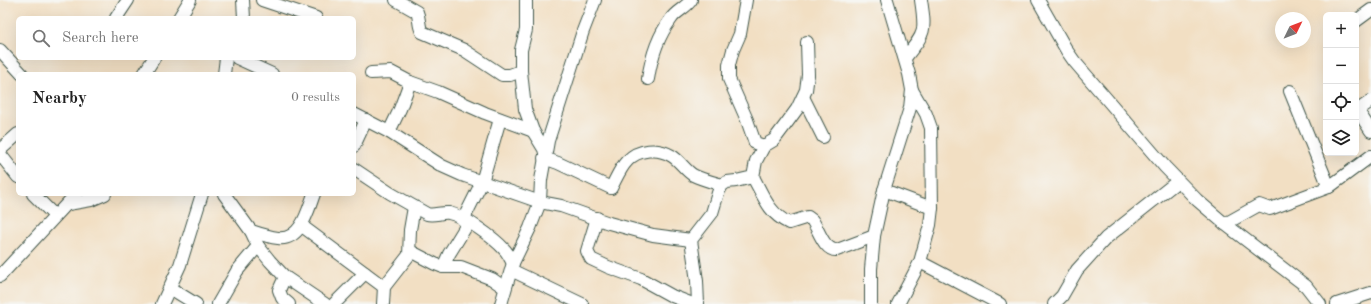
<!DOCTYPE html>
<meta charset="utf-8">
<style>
body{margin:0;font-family:"Old Standard TT",serif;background:#f6f6f6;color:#222}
.controls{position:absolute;right:12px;top:12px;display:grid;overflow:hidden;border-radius:6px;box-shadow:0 4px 16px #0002}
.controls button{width:36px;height:36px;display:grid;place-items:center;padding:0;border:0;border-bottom:1px solid #e0e0e0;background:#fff;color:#222;font:20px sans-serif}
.compass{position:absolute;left:1275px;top:12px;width:36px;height:36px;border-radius:50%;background:#fff;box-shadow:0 4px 16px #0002;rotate:47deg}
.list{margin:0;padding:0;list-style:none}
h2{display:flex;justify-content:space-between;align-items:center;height:52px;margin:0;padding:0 16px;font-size:17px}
h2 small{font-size:13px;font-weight:400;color:#767676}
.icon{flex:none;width:22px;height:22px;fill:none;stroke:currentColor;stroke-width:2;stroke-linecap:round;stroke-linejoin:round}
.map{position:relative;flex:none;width:1371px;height:304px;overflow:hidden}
.search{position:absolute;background:#fff;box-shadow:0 4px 16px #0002;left:16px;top:16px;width:340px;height:44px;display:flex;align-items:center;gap:10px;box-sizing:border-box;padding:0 14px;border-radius:6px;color:#767676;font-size:15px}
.panel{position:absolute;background:#fff;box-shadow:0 4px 16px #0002;left:16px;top:72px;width:340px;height:124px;border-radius:6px}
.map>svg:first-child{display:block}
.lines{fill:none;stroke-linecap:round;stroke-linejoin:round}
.minor-casing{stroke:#3f5549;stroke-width:14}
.minor{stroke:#fff;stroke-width:12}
</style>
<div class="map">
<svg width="1371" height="304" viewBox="0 0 1371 304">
<rect width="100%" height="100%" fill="#f6f6f2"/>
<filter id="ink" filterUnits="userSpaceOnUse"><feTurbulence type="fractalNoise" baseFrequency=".025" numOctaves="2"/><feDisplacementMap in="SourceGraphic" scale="8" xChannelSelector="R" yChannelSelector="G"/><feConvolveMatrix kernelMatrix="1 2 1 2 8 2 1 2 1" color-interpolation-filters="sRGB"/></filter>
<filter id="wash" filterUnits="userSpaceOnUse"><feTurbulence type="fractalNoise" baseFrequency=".012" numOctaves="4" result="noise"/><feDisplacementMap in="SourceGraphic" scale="16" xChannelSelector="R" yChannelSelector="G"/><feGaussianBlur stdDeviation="0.9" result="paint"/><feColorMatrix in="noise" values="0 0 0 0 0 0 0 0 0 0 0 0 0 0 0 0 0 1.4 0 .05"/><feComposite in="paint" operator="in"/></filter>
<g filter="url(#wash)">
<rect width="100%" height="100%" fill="#f2dfc3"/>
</g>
<g filter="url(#ink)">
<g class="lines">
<defs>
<g id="minor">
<polyline points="243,0 244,18"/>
<polyline points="262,0 316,18"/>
<path d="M396,0l21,12c3,7 1,13 5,20l42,18 38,25h8l11,-4"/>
<polyline points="526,0 526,30 521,50 521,71 525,109 533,131 544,149 545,153"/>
<polyline points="746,0 740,34 733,50 729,65 729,79 747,120 755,143 764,146"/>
<polyline points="1038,0 1067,51 1074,61 1165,167 1197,200 1225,224 1306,286 1320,304"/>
<polyline points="116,18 128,0"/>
<polyline points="179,18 190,0"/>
<polyline points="1356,21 1371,10"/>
<polyline points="0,50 22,74"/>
<polyline points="237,58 272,74"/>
<path d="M905,58c20,-25 21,-25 16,-58"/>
<polyline points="371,73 391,72 410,82 438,92 485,113 533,131"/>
<polyline points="144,74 154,58"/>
<polyline points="224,74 226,58"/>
<path d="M648,79c3,-20 10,-43 23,-60 5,-8 15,-11 20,-19"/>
<polyline points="912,90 926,114 931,128 932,208 930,225 920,262 1000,304"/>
<polyline points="803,97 823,137"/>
<polyline points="1356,108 1371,131"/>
<polyline points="1358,110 1371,101"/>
<polyline points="354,114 389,132 442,166 462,175 540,202 561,206 609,223 653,235 691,240"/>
<polyline points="389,132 400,109 410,82"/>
<polyline points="354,146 366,120"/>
<polyline points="0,150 18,134"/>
<polyline points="0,154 18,177"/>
<path d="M544,158l14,5 53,25c5,-9 9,-20 16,-27 11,-12 31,-14 45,-5 8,5 13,14 21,19 8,4 19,7 29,10"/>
<path d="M354,169l36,24 37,21c7,2 14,-2 22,-1 15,3 45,25 55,36 4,4 6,9 9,14"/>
<path d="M753,177c10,18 16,37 36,46l19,-6 4,3c7,10 12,31 25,30l37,-14"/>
<polyline points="1329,187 1371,156"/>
<polyline points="884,190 932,208"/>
<polyline points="33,194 55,216"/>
<polyline points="224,194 251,231 258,246 270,261 285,277 325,304"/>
<polyline points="68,204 91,200 105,194"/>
<polyline points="597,218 587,251 591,259 608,267 641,279 672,296 693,304"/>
<polyline points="463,220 482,182 500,119"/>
<polyline points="1225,224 1259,205 1270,209 1329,187 1290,91"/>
<polyline points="302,226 384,287"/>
<path d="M251,231c9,3 18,6 27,7 23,3 30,-28 36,-44"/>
<polyline points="410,251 435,264 443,267 461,267 492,279 505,288"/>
<polyline points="443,267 449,254 468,223"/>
<polyline points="511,270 582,304"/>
<polyline points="0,276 76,194"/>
<polyline points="285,277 279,290 282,298 289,304"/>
<polyline points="170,288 196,304"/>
<polyline points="162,304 180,265 202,194"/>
<polyline points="218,304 237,271 258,246"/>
<polyline points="334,304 365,273"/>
<polyline points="383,304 384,287 409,255 410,230 414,207"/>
<polyline points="501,304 513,263 530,228 540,202 541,180 548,141 583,31 595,0"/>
<polyline points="698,304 697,281 691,240 712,213 718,193 722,185 727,182 736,181 753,177 756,161 764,146 774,140 786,124 797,109 806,90 808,75 807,42"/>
<polyline points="871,304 871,269 874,236 884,190 910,108 912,90 909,74 887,0"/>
<polyline points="898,304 920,262"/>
<polyline points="1054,304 1062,296 1077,270 1106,238 1178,181"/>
<polyline points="1337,304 1371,293"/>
</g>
</defs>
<use href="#minor" class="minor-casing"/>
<use href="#minor" class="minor"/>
</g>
</g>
</svg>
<div class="controls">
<button>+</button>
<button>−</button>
<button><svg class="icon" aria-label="locate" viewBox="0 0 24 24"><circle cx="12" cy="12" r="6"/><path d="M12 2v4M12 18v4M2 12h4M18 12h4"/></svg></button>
<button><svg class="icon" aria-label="layers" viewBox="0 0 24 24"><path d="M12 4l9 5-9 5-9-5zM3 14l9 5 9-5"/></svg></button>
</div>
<svg class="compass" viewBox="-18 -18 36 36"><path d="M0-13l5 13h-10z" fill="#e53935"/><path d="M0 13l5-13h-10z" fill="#767676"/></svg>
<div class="search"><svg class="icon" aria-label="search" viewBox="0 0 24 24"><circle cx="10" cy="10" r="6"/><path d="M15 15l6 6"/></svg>Search here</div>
<section class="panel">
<h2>Nearby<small>0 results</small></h2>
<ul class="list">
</ul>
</section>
</div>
